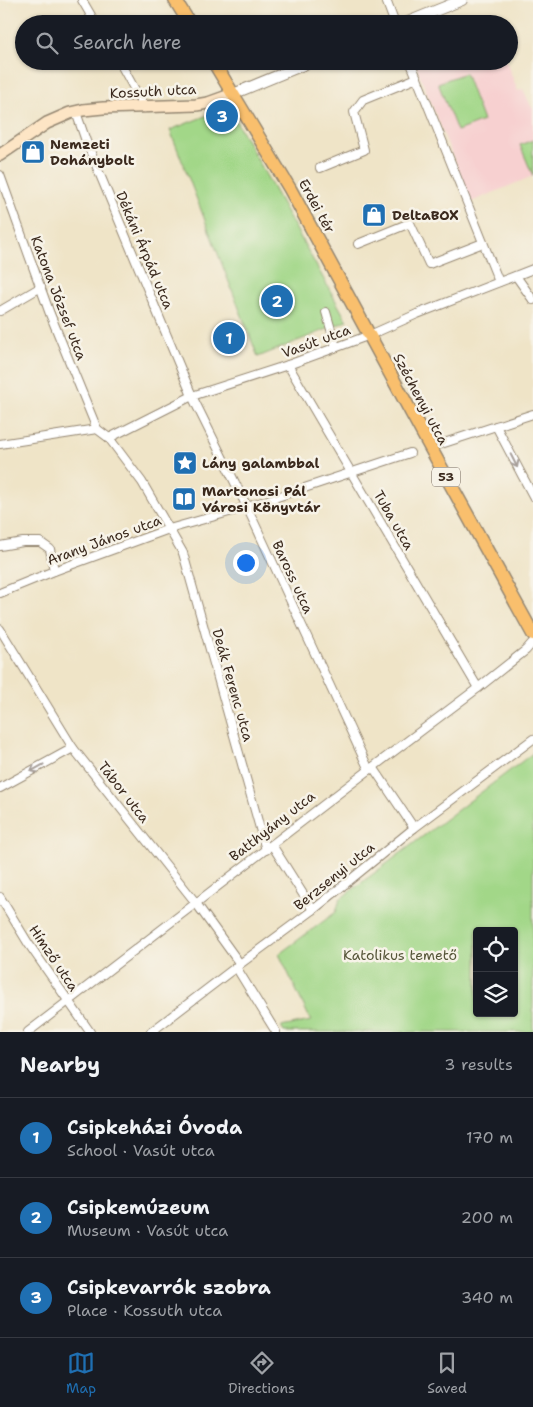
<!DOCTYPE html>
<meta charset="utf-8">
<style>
body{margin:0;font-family:"Shantell Sans",sans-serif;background:#20242c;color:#f1f3f6}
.controls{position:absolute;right:15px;bottom:15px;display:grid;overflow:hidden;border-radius:5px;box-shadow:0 1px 4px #0004}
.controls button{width:45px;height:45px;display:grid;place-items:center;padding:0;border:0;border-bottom:1px solid #363941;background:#171b24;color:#f1f3f6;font:25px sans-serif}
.you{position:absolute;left:245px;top:562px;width:18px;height:18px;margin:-12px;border:4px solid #fff;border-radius:50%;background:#1a73e8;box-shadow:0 0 0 8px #1a73e833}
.badge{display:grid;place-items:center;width:32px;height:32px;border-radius:50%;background:#1f6fb2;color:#fff;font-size:16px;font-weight:700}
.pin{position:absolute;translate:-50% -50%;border:2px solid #fff;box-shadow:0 1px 5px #0006}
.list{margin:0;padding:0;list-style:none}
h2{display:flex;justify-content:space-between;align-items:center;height:65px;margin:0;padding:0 20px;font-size:21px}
h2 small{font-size:16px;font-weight:400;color:#9ea1a6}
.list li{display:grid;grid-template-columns:32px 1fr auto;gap:15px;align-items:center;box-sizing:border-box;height:80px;padding:0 20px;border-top:1px solid #363941}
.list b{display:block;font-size:19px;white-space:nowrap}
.list p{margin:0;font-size:16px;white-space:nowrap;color:#9ea1a6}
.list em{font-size:16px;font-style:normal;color:#9ea1a6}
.icon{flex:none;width:28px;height:28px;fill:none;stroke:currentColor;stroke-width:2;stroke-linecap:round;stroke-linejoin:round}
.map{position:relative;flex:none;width:533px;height:1032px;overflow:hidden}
.search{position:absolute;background:#171b24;box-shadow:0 1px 4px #0004;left:15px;right:15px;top:15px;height:55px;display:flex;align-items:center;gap:12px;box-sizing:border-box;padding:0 18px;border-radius:28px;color:#9ea1a6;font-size:19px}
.sheet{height:305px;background:#171b24}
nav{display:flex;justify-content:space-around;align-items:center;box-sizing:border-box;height:70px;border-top:1px solid #363941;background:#171b24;font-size:14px;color:#9ea1a6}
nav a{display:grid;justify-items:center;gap:2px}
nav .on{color:#1f6fb2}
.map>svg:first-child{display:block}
.built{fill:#f7d0d0}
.green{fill:#a2d788;stroke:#6e8053;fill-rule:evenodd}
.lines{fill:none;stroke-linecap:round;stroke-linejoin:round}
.minor-casing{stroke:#958772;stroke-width:10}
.tertiary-casing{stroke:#958772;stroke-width:12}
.secondary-casing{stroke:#958772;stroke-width:14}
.primary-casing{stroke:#958772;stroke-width:15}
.minor{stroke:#fff;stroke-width:8}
.tertiary{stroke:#fff;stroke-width:10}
.secondary{stroke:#fde5c5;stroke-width:11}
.primary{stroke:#f9bf6d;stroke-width:12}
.oneway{stroke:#a79f9a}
.labels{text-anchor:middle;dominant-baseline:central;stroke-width:5;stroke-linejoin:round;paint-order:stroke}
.shield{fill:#f7f3e8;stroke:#73665b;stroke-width:1}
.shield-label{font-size:12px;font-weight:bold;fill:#3b2a1e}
.street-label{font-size:14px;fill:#3b2a1e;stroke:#f7f3e8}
.poi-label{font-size:14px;font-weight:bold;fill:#3b2a1e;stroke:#f7f3e8;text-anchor:start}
.park-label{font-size:14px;fill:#555538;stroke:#f7f3e8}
</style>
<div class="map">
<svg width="533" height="1032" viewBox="0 0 533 1032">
<rect width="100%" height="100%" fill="#f7f3e8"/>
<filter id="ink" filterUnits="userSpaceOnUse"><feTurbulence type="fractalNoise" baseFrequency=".02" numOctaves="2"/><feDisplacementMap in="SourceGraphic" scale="10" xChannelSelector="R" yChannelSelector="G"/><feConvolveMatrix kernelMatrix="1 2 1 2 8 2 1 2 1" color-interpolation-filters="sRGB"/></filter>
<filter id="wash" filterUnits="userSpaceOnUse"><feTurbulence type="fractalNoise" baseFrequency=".0096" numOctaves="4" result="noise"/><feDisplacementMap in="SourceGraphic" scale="20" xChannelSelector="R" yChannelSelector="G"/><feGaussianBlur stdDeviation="1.12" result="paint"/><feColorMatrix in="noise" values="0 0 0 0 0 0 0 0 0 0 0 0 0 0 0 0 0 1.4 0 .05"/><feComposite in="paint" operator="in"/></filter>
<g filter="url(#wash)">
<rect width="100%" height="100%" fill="#efe4c7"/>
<polygon class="built" points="414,61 506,61 518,91 523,89 532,108 533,108 533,176 471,202"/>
<g class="green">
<polygon points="465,73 483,121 457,131 438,83"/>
<polygon points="223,109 231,112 347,321 258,357 170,130"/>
<polygon points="533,140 533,176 520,145"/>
<path d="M533,753v279h-249l-3,-5 30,-6 -32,-67 57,-42 4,-13zM477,931h37v82h-37z"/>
</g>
</g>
<g filter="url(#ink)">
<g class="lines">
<defs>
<g id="minor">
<polyline points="82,0 96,24"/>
<polyline points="386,0 395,24"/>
<polyline points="119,61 145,108"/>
<polyline points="410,61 499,282"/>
<polyline points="76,112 86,141 192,396 247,507 369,770"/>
<polyline points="320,168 364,150 354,112 363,100 417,78"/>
<polyline points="0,175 50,314 97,429 109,438 142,482 183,553 266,850"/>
<polyline points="358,244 410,223 429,264 483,243"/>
<polyline points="516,276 533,300"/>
<polyline points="0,311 41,287"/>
<polyline points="326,312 336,347"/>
<polyline points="288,365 478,688"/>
<polyline points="496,426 533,496"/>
<polyline points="109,438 192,396 288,365 370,335 417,314 533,269"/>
<polyline points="0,444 97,429"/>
<polyline points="441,444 533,414"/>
<polyline points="0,546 23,542 40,542 50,549 54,571"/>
<polyline points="0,593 54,571 169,529 247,507 410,453"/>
<polyline points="0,629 73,748 196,903 240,964"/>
<polyline points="373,767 414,828"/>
<polyline points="0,788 73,748"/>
<polyline points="272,845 313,910"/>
<polyline points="0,897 28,943 90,1032"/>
<polyline points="236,967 276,1032"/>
<polyline points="28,1032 369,770 478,688 526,650 533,642"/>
<polyline points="151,1032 240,964 313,910 414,828 533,739"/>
</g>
<g id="tertiary">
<polyline points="403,24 462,0"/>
<polyline points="233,94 313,61"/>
</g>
<polyline id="secondary" points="0,155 47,123 70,113 83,110 103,108 196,105 208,103 233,94"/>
<g id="primary">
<polyline points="175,0 190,24"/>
<polyline points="213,61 290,189 430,447 533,634"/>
</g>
</defs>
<use href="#minor" class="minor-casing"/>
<use href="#tertiary" class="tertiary-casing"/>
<use href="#secondary" class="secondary-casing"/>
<use href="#primary" class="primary-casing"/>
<use href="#minor" class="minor"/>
<use href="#tertiary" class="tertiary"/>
<use href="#secondary" class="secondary"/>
<use href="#primary" class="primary"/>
</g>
<defs><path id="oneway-shaft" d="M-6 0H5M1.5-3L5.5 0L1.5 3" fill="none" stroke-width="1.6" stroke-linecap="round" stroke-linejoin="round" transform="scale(1.25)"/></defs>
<g class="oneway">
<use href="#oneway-shaft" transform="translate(514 461) rotate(63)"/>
<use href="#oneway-shaft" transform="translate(37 768) rotate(151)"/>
</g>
</g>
<defs>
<symbol id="shop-square" viewBox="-11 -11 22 22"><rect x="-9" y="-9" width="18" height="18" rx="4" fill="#1f6fb2" stroke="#f7f3e8"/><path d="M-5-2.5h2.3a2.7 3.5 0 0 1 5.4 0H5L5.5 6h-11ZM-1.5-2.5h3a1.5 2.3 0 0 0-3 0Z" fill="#fff"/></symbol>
<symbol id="sight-square" viewBox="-11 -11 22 22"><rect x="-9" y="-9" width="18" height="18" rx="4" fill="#1f6fb2" stroke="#f7f3e8"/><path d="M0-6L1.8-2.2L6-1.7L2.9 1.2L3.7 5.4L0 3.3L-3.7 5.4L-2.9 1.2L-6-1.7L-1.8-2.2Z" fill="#fff"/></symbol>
<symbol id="library-square" viewBox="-11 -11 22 22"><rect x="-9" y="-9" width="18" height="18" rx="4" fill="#1f6fb2" stroke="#f7f3e8"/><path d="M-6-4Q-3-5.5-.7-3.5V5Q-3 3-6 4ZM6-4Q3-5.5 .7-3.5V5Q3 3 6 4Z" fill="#fff"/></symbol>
</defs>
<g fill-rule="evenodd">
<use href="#shop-square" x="19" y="138" width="28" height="28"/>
<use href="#shop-square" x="360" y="201" width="28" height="28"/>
<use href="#sight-square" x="171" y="449" width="28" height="28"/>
<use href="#library-square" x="170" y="485" width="28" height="28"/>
</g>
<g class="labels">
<rect class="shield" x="432" y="467.5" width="28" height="19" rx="4"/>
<g class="shield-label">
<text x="446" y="477">53</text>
</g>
<g class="street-label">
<text transform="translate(153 91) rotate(-3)">Kossuth utca</text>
<text transform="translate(317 206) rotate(61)">Erdei tér</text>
<text transform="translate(145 250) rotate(67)">Dékáni Árpád utca</text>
<text transform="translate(59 298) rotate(69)">Katona József utca</text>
<text transform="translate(316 341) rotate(-20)">Vasút utca</text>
<text transform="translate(421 399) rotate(62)">Széchenyi utca</text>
<text transform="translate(394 520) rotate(60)">Tuba utca</text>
<text transform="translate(104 540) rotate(-20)">Arany János utca</text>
<text transform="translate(293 577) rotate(65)">Baross utca</text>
<text transform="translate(233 685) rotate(74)">Deák Ferenc utca</text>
<text transform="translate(124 792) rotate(52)">Tábor utca</text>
<text transform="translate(272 826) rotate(-38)">Batthyány utca</text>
<text transform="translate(334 876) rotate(-39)">Berzsenyi utca</text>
<text transform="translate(54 958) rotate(56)">Hímző utca</text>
</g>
<g class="poi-label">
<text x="50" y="144">Nemzeti<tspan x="50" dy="16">Dohánybolt</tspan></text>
<text x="392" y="215">DeltaBOX</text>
<text x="202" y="463">Lány galambbal</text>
<text x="202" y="491">Martonosi Pál<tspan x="202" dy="16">Városi Könyvtár</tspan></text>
</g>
<g class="park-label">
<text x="400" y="955">Katolikus temető</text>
</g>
</g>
</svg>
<div class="controls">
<button><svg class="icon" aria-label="locate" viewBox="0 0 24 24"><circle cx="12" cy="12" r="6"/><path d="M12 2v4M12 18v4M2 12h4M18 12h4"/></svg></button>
<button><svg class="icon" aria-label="layers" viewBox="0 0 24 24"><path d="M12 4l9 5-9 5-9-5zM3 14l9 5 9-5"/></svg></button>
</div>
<div class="you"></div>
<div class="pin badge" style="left:229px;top:338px">1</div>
<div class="pin badge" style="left:277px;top:301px">2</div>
<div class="pin badge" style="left:222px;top:116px">3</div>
<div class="search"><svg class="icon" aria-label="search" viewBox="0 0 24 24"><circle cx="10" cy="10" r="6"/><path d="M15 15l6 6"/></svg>Search here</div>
</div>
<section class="sheet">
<h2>Nearby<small>3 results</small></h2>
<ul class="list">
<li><span class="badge">1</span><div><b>Csipkeházi Óvoda</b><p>School · Vasút utca</p></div><em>170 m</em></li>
<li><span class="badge">2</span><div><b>Csipkemúzeum</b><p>Museum · Vasút utca</p></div><em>200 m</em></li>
<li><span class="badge">3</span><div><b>Csipkevarrók szobra</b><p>Place · Kossuth utca</p></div><em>340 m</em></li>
</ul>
</section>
<nav>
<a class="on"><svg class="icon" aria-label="map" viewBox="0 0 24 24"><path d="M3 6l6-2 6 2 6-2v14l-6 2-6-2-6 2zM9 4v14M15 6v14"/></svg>Map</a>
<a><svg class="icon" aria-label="directions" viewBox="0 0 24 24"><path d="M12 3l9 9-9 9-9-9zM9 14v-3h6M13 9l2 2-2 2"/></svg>Directions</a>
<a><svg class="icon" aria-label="saved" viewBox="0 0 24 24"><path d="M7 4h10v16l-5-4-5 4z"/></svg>Saved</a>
</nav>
